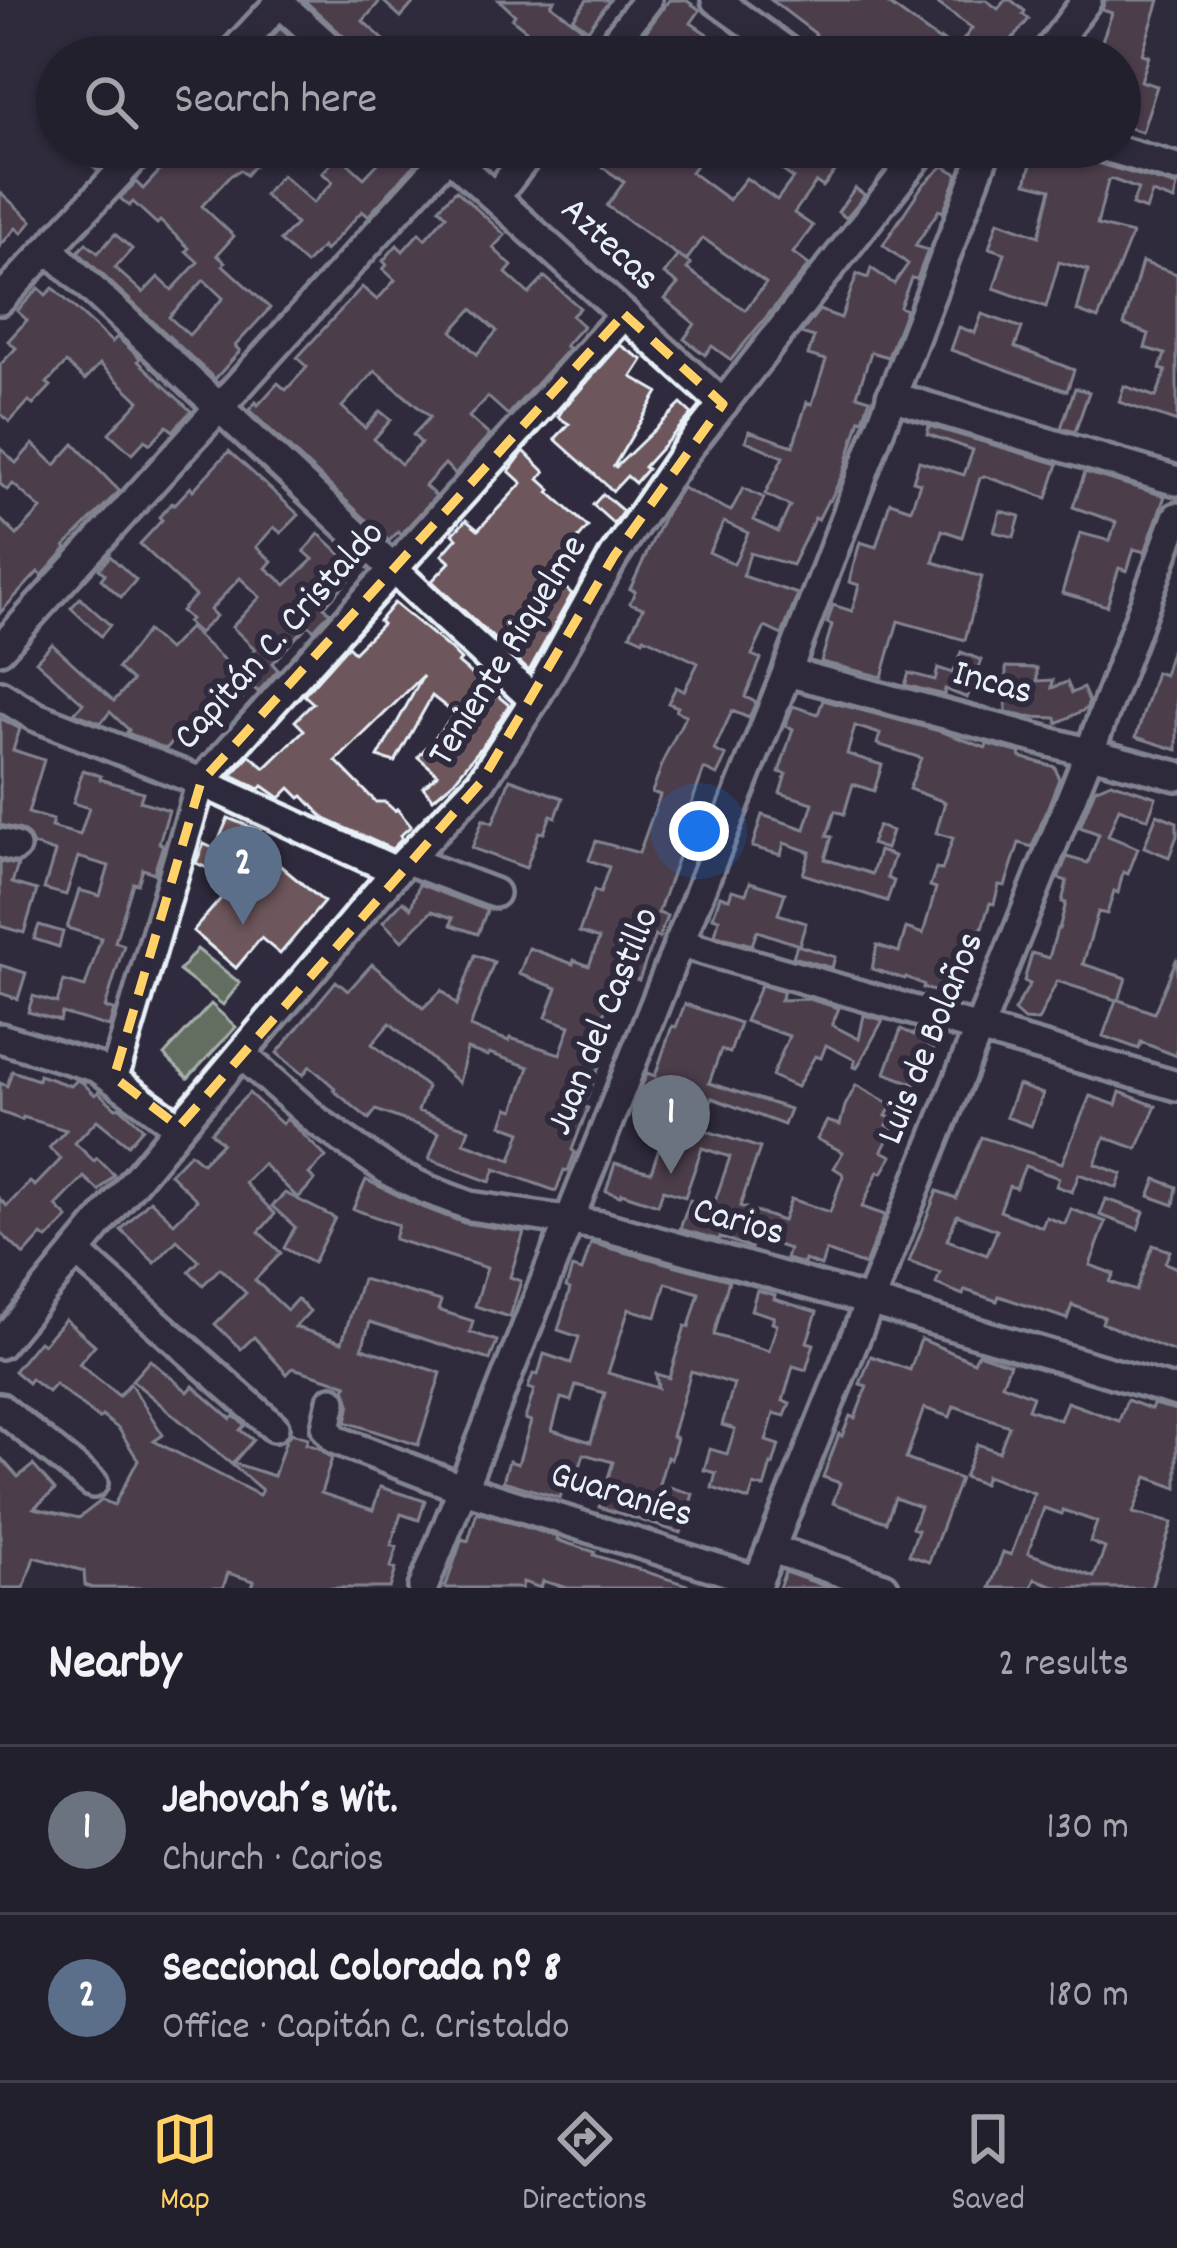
<!DOCTYPE html>
<meta charset="utf-8">
<style>
body{margin:0;font-family:Dekko,sans-serif;background:#2b2836;color:#f1f3f6}
.you{position:absolute;left:699px;top:831px;width:42px;height:42px;margin:-30px;border:9px solid #fff;border-radius:50%;background:#1a73e8;box-shadow:0 0 0 18px #1a73e833}
.badge{display:grid;place-items:center;width:78px;height:78px;border-radius:50%;background:#ffd166;color:#fff;font-size:39px;font-weight:700}
.pin{position:absolute;translate:-50% -99px;filter:drop-shadow(0 3px 6px #0008)}
.pin::after{content:'';position:absolute;top:63px;width:42px;height:36px;background:inherit;clip-path:polygon(0 0,100% 0,50% 100%)}
.list{margin:0;padding:0;list-style:none}
h2{display:flex;justify-content:space-between;align-items:center;height:156px;margin:0;padding:0 48px;font-size:51px}
h2 small{font-size:39px;font-weight:400;color:#a3a3aa}
.list li{display:grid;grid-template-columns:78px 1fr auto;gap:36px;align-items:center;box-sizing:border-box;height:168px;padding:0 48px;border-top:3px solid #403e4a}
.list b{display:block;font-size:45px;white-space:nowrap}
.list p{margin:0;font-size:39px;white-space:nowrap;color:#a3a3aa}
.list em{font-size:39px;font-style:normal;color:#a3a3aa}
.icon{flex:none;width:66px;height:66px;fill:none;stroke:currentColor;stroke-width:2;stroke-linecap:round;stroke-linejoin:round}
.map{position:relative;flex:none;width:1177px;height:1588px;overflow:hidden}
.search{position:absolute;background:#23202e;box-shadow:0 3px 9px #0004;left:36px;right:36px;top:36px;height:132px;display:flex;align-items:center;gap:30px;box-sizing:border-box;padding:0 42px;border-radius:66px;color:#a3a3aa;font-size:45px}
.sheet{height:492px;background:#23202e}
nav{display:flex;justify-content:space-around;align-items:center;box-sizing:border-box;height:168px;border-top:3px solid #403e4a;background:#23202e;font-size:33px;color:#a3a3aa}
nav a{display:grid;justify-items:center;gap:6px}
nav .on{color:#ffd166}
.map>svg:first-child{display:block}
.green{fill:#646e61;stroke:#a6b0ac;stroke-width:3}
.building{fill:#6d575b;stroke:#e8f1f8;stroke-width:3;fill-rule:evenodd}
.lines{fill:none;stroke-linecap:round;stroke-linejoin:round}
.minor-casing{stroke:#e8f1f8;stroke-width:36}
.minor{stroke:#2f2a3d;stroke-width:27}
.marked{fill:none;stroke:#ffd166;stroke-width:9;stroke-dasharray:24 15;stroke-linejoin:round}
.labels{text-anchor:middle;dominant-baseline:central;stroke-width:12;stroke-linejoin:round;paint-order:stroke}
.street-label{font-size:39px;fill:#e8f1f8;stroke:#2f2a3d}
</style>
<div class="map">
<svg width="1177" height="1588" viewBox="0 0 1177 1588">
<rect width="100%" height="100%" fill="#2f2a3d"/>
<filter id="ink" filterUnits="userSpaceOnUse"><feTurbulence type="fractalNoise" baseFrequency=".00833" numOctaves="2"/><feDisplacementMap in="SourceGraphic" scale="24" xChannelSelector="R" yChannelSelector="G"/><feConvolveMatrix kernelMatrix="1 2 1 2 8 2 1 2 1" color-interpolation-filters="sRGB"/></filter>
<g filter="url(#ink)">
<g class="green">
<polygon points="197,949 240,983 223,1005 179,971"/>
<polygon points="211,1004 236,1027 188,1078 164,1055"/>
</g>
<g class="building">
<polygon points="304,0 381,0 363,21 403,57 362,57 352,44"/>
<polygon points="382,0 416,0 401,17"/>
<polygon points="499,0 555,0 551,5 582,28 562,57 520,57 525,50 516,43 526,30 512,19 515,15"/>
<polygon points="587,0 610,0 588,30 573,19"/>
<polygon points="669,0 686,0 700,10 691,23 741,57 627,57"/>
<polygon points="771,0 883,0 940,41 941,39 956,50 972,28 933,0 986,0 998,9 1005,0 1011,0 1025,11 1023,14 1029,19 997,57 840,57 814,37 816,34"/>
<polygon points="1105,0 1159,0 1142,54 1149,56 1141,81 1157,86 1142,132 1120,125 1120,57 1096,57 1112,13 1102,10"/>
<polygon points="280,28 312,57 254,57"/>
<polygon points="69,147 117,147 97,170"/>
<path d="M170,147h9l9,8 7,-8h56l11,10 -16,18 -6,-5 -10,6 -28,30 32,30 -17,19 8,7 -2,3 47,43 -35,38 5,5 -25,28 -137,-127 8,-9 12,10 17,-19 17,15 -17,19 28,25 15,-16 14,13 26,-28 -12,-11 3,-3 -29,-27 -3,3 -24,-22 -4,4 -9,-8 16,-16 7,7 24,-26 -6,-6zM204,280l19,18 -34,37 -20,-18z"/>
<polygon points="372,147 407,147 420,159 368,216 362,211 325,251 322,247 306,264 280,241 296,224 264,195 282,175 313,203 333,182 322,173 339,155 364,178 384,157"/>
<polygon points="597,147 709,147 691,172 729,200 746,178 777,200 793,178 750,147 824,147 843,161 823,187 816,182 794,213 813,226 793,253 809,265 731,360 712,346 705,355 684,339 695,324 665,299 678,284 664,274 678,255 691,264 687,269 745,310 766,283 703,238 686,261 607,206 624,182 589,158"/>
<polygon points="1005,147 1081,147 1079,155 1100,164 1177,186 1174,201 1152,193 1146,210 1132,205 1138,189 1111,179 1108,181 1097,225 1132,234 1098,319 1077,311 1088,270 1059,262 1046,307 994,288 1005,253 989,248 998,221 1039,236 1051,189 1026,183 1032,160 1004,153"/>
<path d="M943,166l15,8 -15,38 -4,-2 -24,36 13,4 -11,29 -6,-1 -11,29 6,3 -18,47 -17,-5 -14,43 13,4 -7,21 -3,-1 -16,52 -14,30 -2,-1 -10,20 -3,-2 -23,47 -42,-12 -7,23 55,18 -16,41 -17,-8 -13,28 9,4 -16,38 11,5 -7,16 -17,-7 -18,39 12,6 -9,19 -13,-6 -18,50 19,8 -10,27 -14,-5 -23,64 9,3 -8,22 -4,-2 -16,44 -17,-6 -8,22 -3,-1 -17,46 13,5 -23,60 4,2 -16,42 3,2 -7,19 -4,-1 -8,21 -61,-22 -5,13 -61,-23 10,-26 -63,-23 -7,9 -36,-29 2,-2 -25,-22 -7,9 -26,-22 59,-72 12,10 24,-27 51,44 19,-18 15,15 18,-50 19,7 -24,65 39,14 1,-3 50,16 10,-28 -24,-9 11,-29 -38,-14 10,-26 44,16 1,-4 15,6 10,-27 -20,-7 15,-42 6,3 9,-26 -20,-7 7,-19 43,12 21,-58 -8,-3 14,-38 20,-39 -10,-4 2,-4 -10,-4 8,-16 8,4 14,-28 -54,-26 -1,3 -13,-6 13,-26 -13,-5 5,-12 -5,-2 36,-77 16,-24 49,23 12,-23 21,10 -10,22 24,12 12,-26 -25,-12 18,-37 -37,-16 3,-10 44,15 14,-44 5,2 14,-44 -18,-5 6,-18 -13,-4 18,-23 22,8 16,-44 11,4 3,-10 23,16 14,-20 -25,-19 39,-59zM724,522l24,11 -14,31 -25,-12zM390,1023l69,60 8,-34 21,7 1,-3 40,14 -15,43 -6,-2 -6,17 19,7 -10,28 -47,-17 5,-14 -51,-18 9,-24 -55,-43z"/>
<polygon points="855,188 865,195 846,218 838,212"/>
<path d="M456,190l49,45 -12,13 19,18 -6,7 23,21 16,-17 35,31 -8,8 11,10 -18,20 4,2 -61,67 -20,-18 -19,20 20,18 -34,39 -10,-10 -20,22 11,10 -35,38 -3,-2 -9,9 -140,-131 7,-8 2,3 20,-22 8,7 21,-23 -10,-9 65,-71 15,13 18,-20 -12,-11 4,-4 -4,-4 14,-16 6,6 16,-18 6,6 21,-24 -7,-7zM472,309l25,22 -20,23 -25,-23zM375,371l55,46 -17,18 8,8 -20,21 -27,-25 17,-19 -11,-9 -15,17 -23,-21z"/>
<polygon points="0,192 32,221 22,233 16,228 0,246"/>
<polygon points="1142,262 1177,274 1177,422 1119,402 1124,386 1156,397 1166,371 1160,369 1165,354 1145,348 1149,334 1124,325"/>
<polygon points="39,288 46,295 53,288 112,342 117,337 140,358 138,361 191,411 173,431 167,426 150,444 145,440 132,454 109,433 139,401 100,364 85,380 66,363 47,383 51,386 33,405 29,401 10,422 0,413 0,365 16,348 8,341 27,320 17,311"/>
<polygon points="982,314 1022,328 1015,347 1074,370 1067,391 951,350 959,327 975,333"/>
<polygon points="620,345 643,360 632,377 658,392 614,466 616,467 681,404 692,414 644,467 647,469 635,483 627,476 613,491 555,439 569,424 558,417 563,409"/>
<polygon points="1075,388 1089,392 1075,432 1061,428"/>
<polygon points="929,426 1058,464 1047,498 984,476 980,478 962,537 942,530 933,562 982,577 965,640 898,621 882,677 821,662 832,625 827,623 833,605 852,611 859,585 849,582 860,542 876,547 890,502 911,509 920,483 913,481 919,461 964,475 973,450 927,434"/>
<polygon points="33,444 55,465 74,444 119,491 65,546 67,548 42,576 38,572 0,613 0,519 17,535 41,509 13,484 7,490 0,484 0,448 16,463"/>
<polygon points="229,451 299,515 281,533 274,527 256,547 272,561 266,568 286,585 313,559 304,551 319,534 358,570 324,607 330,612 314,630 308,625 272,663 278,670 258,692 253,687 236,705 225,695 190,733 185,728 166,749 130,734 127,732 129,730 110,712 101,723 74,713 83,703 36,661 52,644 114,701 132,681 118,668 147,631 168,650 189,628 235,670 255,649 232,627 260,597 240,578 210,610 216,616 199,633 187,622 190,619 181,611 195,596 140,544 162,520 159,517 172,503 174,505 191,487 193,490"/>
<polygon points="524,451 545,472 539,479 551,490 549,492 588,527 562,557 574,568 560,583 572,594 529,671 432,581 450,562 442,555 457,538 453,534 466,520 478,530 522,483 509,471"/>
<polygon points="1085,472 1165,496 1145,552 1134,549 1127,571 1119,568 1107,606 1062,593 1080,533 1110,541 1116,522 1073,507"/>
<polygon points="603,494 623,511 614,524 593,505"/>
<polygon points="1000,511 1020,516 1014,537 994,532"/>
<polygon points="110,556 136,580 121,597 101,579 105,574 99,569"/>
<polygon points="80,598 110,625 101,636 71,608"/>
<polygon points="394,603 449,648 461,660 458,663 509,705 487,740 454,781 433,799 423,787 438,774 418,757 455,714 432,696 395,762 378,757 423,676 336,761 376,802 385,802 395,811 397,809 411,826 400,836 402,839 392,849 325,819 303,796 300,798 290,788 280,798 263,786 260,789 232,775 250,755 265,768 304,730 295,721 313,703 304,695 348,646 354,652 382,624 379,621"/>
<polygon points="1174,642 1177,643 1177,750 1136,737 1156,672 1164,675"/>
<polygon points="961,652 982,660 967,698 945,689 944,695 905,685 909,673 935,680 938,668 953,673"/>
<polygon points="1006,667 1037,668 1037,681 1053,680 1052,688 1067,682 1072,693 1083,688 1089,702 1086,709 1057,723 1056,718 1026,717 1006,712"/>
<polygon points="823,700 943,732 986,748 987,744 1021,753 1020,757 1055,767 1059,779 1032,847 1019,843 1005,886 999,885 994,904 990,903 968,970 947,963 937,992 923,988 924,985 906,977 905,979 872,969 877,945 899,952 906,928 923,934 936,888 930,886 936,868 942,870 953,838 936,833 945,802 909,789 921,758 877,744 880,734 855,726 847,754 882,765 874,791 853,784 844,814 835,811 827,836 832,837 825,859 872,874 879,851 894,856 887,878 894,881 887,901 803,874 810,852 784,843 781,855 752,847 762,815 805,829 813,803 780,793 786,774 779,772 793,729 785,726 793,706 818,714"/>
<polygon points="0,718 20,729 13,750 44,760 28,813 53,820 51,827 80,835 89,808 73,803 83,770 101,776 100,779 143,792 140,801 169,810 159,843 163,845 154,873 143,869 138,884 133,883 115,942 124,945 105,1008 114,1010 109,1027 62,1013 60,1021 28,1012 33,996 57,1003 64,981 85,987 101,938 67,928 79,890 100,896 109,866 78,857 66,895 44,889 55,852 33,845 28,835 21,830 0,825"/>
<polygon points="510,779 563,798 556,817 551,815 544,833 539,832 526,868 472,848 483,819 493,823"/>
<polygon points="1111,782 1156,797 1148,819 1119,808 1108,836 1138,848 1128,874 1123,872 1118,893 1114,891 1107,914 1098,912 1083,964 1126,978 1119,1000 1154,1013 1177,958 1177,1056 1141,1042 1139,1049 1103,1036 1116,1000 1057,981 1038,1021 1024,1020 1014,1011 1030,984 1024,981 1032,953 1049,958 1057,929 1059,929 1066,903 1062,902 1067,881 1058,878 1067,857 1088,863 1099,834 1080,827 1095,789"/>
<polygon points="1157,814 1177,822 1177,836 1169,857 1144,847"/>
<polygon points="228,818 260,831 254,844 324,902 280,954 261,938 236,968 193,931 236,881 196,863 204,844 215,849"/>
<polygon points="878,826 892,831 886,849 871,844"/>
<polygon points="0,862 18,865 12,883 37,890 24,933 0,926"/>
<polygon points="750,882 785,893 778,914 806,923 799,945 757,931 752,945 715,935 719,919 713,917 720,896 729,899 732,890 746,894"/>
<polygon points="419,884 487,910 478,934 451,925 453,918 432,911 402,941 383,922 403,901 411,908"/>
<polygon points="39,925 63,932 59,947 34,939"/>
<polygon points="797,945 835,957 832,968 793,957"/>
<polygon points="0,965 26,973 18,999 0,993"/>
<polygon points="761,985 784,992 780,1000 809,999 839,1008 832,1025 859,1039 864,1015 883,1020 857,1068 854,1067 855,1060 826,1045 821,1058 815,1056 797,1087 772,1076 789,1036 745,1021"/>
<polygon points="685,1004 740,1023 730,1053 721,1050 709,1083 790,1109 784,1125 712,1098 701,1129 760,1148 740,1206 783,1221 791,1199 830,1212 843,1176 842,1173 834,1168 843,1152 817,1139 827,1121 840,1125 845,1106 856,1085 892,1105 886,1116 891,1118 887,1125 893,1128 882,1151 892,1156 882,1173 878,1171 862,1207 885,1215 865,1265 826,1251 821,1266 805,1260 804,1264 786,1259 789,1249 755,1237 751,1248 720,1237 719,1240 680,1229 690,1200 713,1207 730,1157 702,1148 685,1197 663,1190 658,1205 621,1193 620,1196 606,1191 615,1163 651,1172 667,1125 657,1121 664,1101 639,1093 647,1073 655,1076 672,1026 676,1027"/>
<polygon points="901,1029 914,1035 916,1030 933,1035 929,1045 935,1047 927,1066 922,1064 915,1084 885,1073"/>
<polygon points="12,1071 38,1080 39,1075 71,1086 77,1080 82,1082 95,1095 98,1092 116,1108 120,1107 143,1128 128,1145 97,1120 75,1143 94,1161 97,1158 114,1175 99,1191 84,1177 56,1206 68,1218 47,1239 42,1235 24,1255 0,1232 0,1199 7,1206 30,1182 35,1186 61,1159 49,1148 66,1130 23,1117 22,1120 0,1112 0,1083 7,1086"/>
<polygon points="1018,1085 1043,1094 1031,1126 1006,1117"/>
<path d="M1120,1092l36,14 -19,43 -32,-12 -10,27 27,10 -5,14 -38,-14 -7,18 -16,-6 3,-8 -34,-12 -9,22 -7,-2 -9,25 42,16 4,-10 19,7 6,-15 35,13 -16,43 24,9 -4,8 26,9 17,-46 17,6 -5,12 12,5v85l-75,-30 2,-6 -32,-12 -5,14 -68,-23 -2,5 -32,-11 -2,5 -27,-11 4,-11 -31,-11 28,-71 19,7 25,-61 81,26 28,-67 26,9zM957,1215l40,15 -10,25 -40,-15z"/>
<polygon points="249,1093 282,1124 287,1119 326,1157 309,1174 315,1180 298,1198 263,1164 245,1183 275,1214 259,1232 281,1253 255,1280 287,1310 297,1299 310,1311 295,1327 342,1342 362,1279 441,1301 438,1310 473,1321 470,1332 497,1341 490,1360 370,1322 362,1348 441,1373 418,1445 346,1422 350,1404 345,1389 347,1385 293,1368 287,1374 254,1337 241,1349 215,1324 246,1293 220,1268 203,1285 189,1271 199,1261 177,1240 155,1263 121,1230 150,1200 174,1223 197,1200 170,1174 190,1153 202,1163 222,1143 211,1132"/>
<polygon points="1156,1179 1177,1187 1174,1205 1149,1196"/>
<polygon points="366,1180 420,1206 464,1223 524,1232 510,1277 521,1281 510,1317 475,1306 487,1268 394,1239 398,1225 353,1209"/>
<polygon points="285,1193 335,1218 313,1263 284,1248 295,1227 272,1206"/>
<polygon points="1106,1199 1144,1212 1138,1229 1100,1215"/>
<path d="M591,1243l138,37 -15,55 55,16 8,-26 -5,-2 2,-6 -23,-7 6,-20 18,5 -1,4 43,13 -10,30 7,2 -8,26 -13,-4 -10,35 7,2 -5,13 -11,-3 -8,28 13,4 -6,20 -2,-1 -7,24 -10,-3 -5,15 -37,-12 4,-15 -12,-3 6,-21 17,5 8,-25 -13,-4 12,-41 -43,-13 -19,65 5,2 -6,21 -4,-2 -8,27 34,10 -12,39 -82,-26 14,-45 -29,-8 -8,26 -9,-3 -7,21 -57,-17 6,-20 9,3 13,-43 -6,-2 9,-29 -6,-2 5,-14 5,1 6,-21 27,9 8,-26 -21,-7 12,-41 -4,-2 6,-19 10,3zM666,1283l33,10 -10,34 -4,-1 -16,52 -13,-4 2,14 -50,-15 21,-64 27,8zM576,1385l29,8 -14,49 -39,-12 9,-32 10,3z"/>
<polygon points="65,1319 95,1345 79,1364 119,1396 130,1383 163,1435 154,1441 259,1495 262,1490 132,1380 150,1360 188,1392 193,1386 231,1419 234,1416 245,1425 240,1430 253,1440 233,1463 274,1476 286,1440 291,1433 308,1438 306,1444 319,1448 332,1458 321,1493 373,1510 380,1487 425,1501 419,1520 401,1514 391,1545 397,1547 391,1567 396,1569 390,1588 252,1588 254,1581 228,1573 223,1588 93,1588 85,1585 84,1571 34,1557 24,1588 0,1588 0,1457 18,1477 33,1465 55,1490 34,1508 79,1518 102,1500 114,1505 138,1460 119,1429 102,1416 99,1419 55,1384 48,1392 31,1379 28,1383 14,1371 39,1341 43,1344"/>
<path d="M921,1339l53,23 4,-9 32,11 -8,20 31,12 -5,13 32,11 7,-18 52,19 8,-21 24,9 2,-5 24,6v78l-30,-11 -14,36 39,10 -21,65h-91l-25,-9 -4,9h-41l13,-36 8,3 23,-62 -48,-17 -3,8 -19,-7 13,-33 22,8 10,-26 -55,-20 -4,11 -26,-9 -18,51 54,20 -31,83 -20,-7 9,-25 -6,-2 8,-21 -25,-9 -9,24 -53,-19 7,-20 -17,-6 16,-43 3,2 8,-20 5,2 12,-32 -7,-2 11,-28 39,14zM1044,1508l18,6 1,-4 34,12 -7,20 15,6 -11,29 -66,-24z"/>
<polygon points="477,1512 558,1537 557,1540 595,1552 594,1555 687,1585 687,1588 568,1588 543,1581 541,1588 523,1582 522,1588 445,1588 462,1539 468,1541"/>
<polygon points="785,1572 831,1588 779,1588"/>
</g>
<g class="lines">
<defs>
<g id="minor">
<polyline points="716,0 795,57"/>
<polyline points="280,3 340,57"/>
<polyline points="229,57 282,0"/>
<polyline points="603,57 647,0"/>
<polyline points="1044,57 1087,0"/>
<polyline points="439,147 723,404"/>
<polyline points="1105,147 1177,168"/>
<polyline points="496,196 534,147"/>
<polyline points="49,249 534,700"/>
<polyline points="0,300 144,147"/>
<polyline points="891,396 1177,481"/>
<polyline points="0,649 448,155"/>
<polyline points="787,672 1177,776"/>
<polyline points="0,695 34,716 201,782 396,871"/>
<polyline points="0,843 15,847"/>
<polyline points="407,860 494,893"/>
<polyline points="679,943 1177,1086"/>
<polyline points="0,1038 98,1068 179,1127"/>
<polyline points="242,1055 317,1121 392,1173 428,1190 470,1206 602,1226 872,1302 1177,1392"/>
<polyline points="114,1077 201,782 624,314"/>
<polyline points="76,1252 274,1427"/>
<polyline points="0,1344 179,1127 396,871 481,782 534,700 614,556 685,452 925,147"/>
<polyline points="332,1401 326,1428 336,1440 461,1488 758,1581"/>
<polyline points="0,1408 93,1483"/>
<polyline points="772,1549 884,1587"/>
<polyline points="423,1588 787,672 987,147"/>
<polyline points="755,1588 1090,751 1177,517"/>
</g>
</defs>
<use href="#minor" class="minor-casing"/>
<use href="#minor" class="minor"/>
</g>
</g>
<path d="M0 0H1177V1588H0ZM624,314l99,90 -109,152 -133,226 -302,345 -65,-50 87,-295z" fill="#2f2a3d" fill-opacity=".55" fill-rule="evenodd"/>
<path class="marked" d="M624,314l99,90 -109,152 -133,226 -302,345 -65,-50 87,-295z"/>
<g class="labels">
<g class="street-label">
<text transform="translate(608 246) rotate(43)">Aztecas</text>
<text transform="translate(281 637) rotate(-48)">Capitán C. Cristaldo</text>
<text transform="translate(510 652) rotate(-58)">Teniente Riquelme</text>
<text transform="translate(992 685) rotate(15)">Incas</text>
<text transform="translate(605 1022) rotate(-68)">Juan del Castillo</text>
<text transform="translate(933 1039) rotate(-68)">Luis de Bolaños</text>
<text transform="translate(738 1224) rotate(16)">Carios</text>
<text transform="translate(621 1497) rotate(17)">Guaraníes</text>
</g>
</g>
</svg>
<div class="you"></div>
<div class="pin badge" style="left:671px;top:1174px;background:#6b7280">1</div>
<div class="pin badge" style="left:243px;top:925px;background:#5c6f8a">2</div>
<div class="search"><svg class="icon" aria-label="search" viewBox="0 0 24 24"><circle cx="10" cy="10" r="6"/><path d="M15 15l6 6"/></svg>Search here</div>
</div>
<section class="sheet">
<h2>Nearby<small>2 results</small></h2>
<ul class="list">
<li><span class="badge" style="background:#6b7280">1</span><div><b>Jehovah´s Wit.</b><p>Church · Carios</p></div><em>130 m</em></li>
<li><span class="badge" style="background:#5c6f8a">2</span><div><b>Seccional Colorada nº 8</b><p>Office · Capitán C. Cristaldo</p></div><em>180 m</em></li>
</ul>
</section>
<nav>
<a class="on"><svg class="icon" aria-label="map" viewBox="0 0 24 24"><path d="M3 6l6-2 6 2 6-2v14l-6 2-6-2-6 2zM9 4v14M15 6v14"/></svg>Map</a>
<a><svg class="icon" aria-label="directions" viewBox="0 0 24 24"><path d="M12 3l9 9-9 9-9-9zM9 14v-3h6M13 9l2 2-2 2"/></svg>Directions</a>
<a><svg class="icon" aria-label="saved" viewBox="0 0 24 24"><path d="M7 4h10v16l-5-4-5 4z"/></svg>Saved</a>
</nav>
